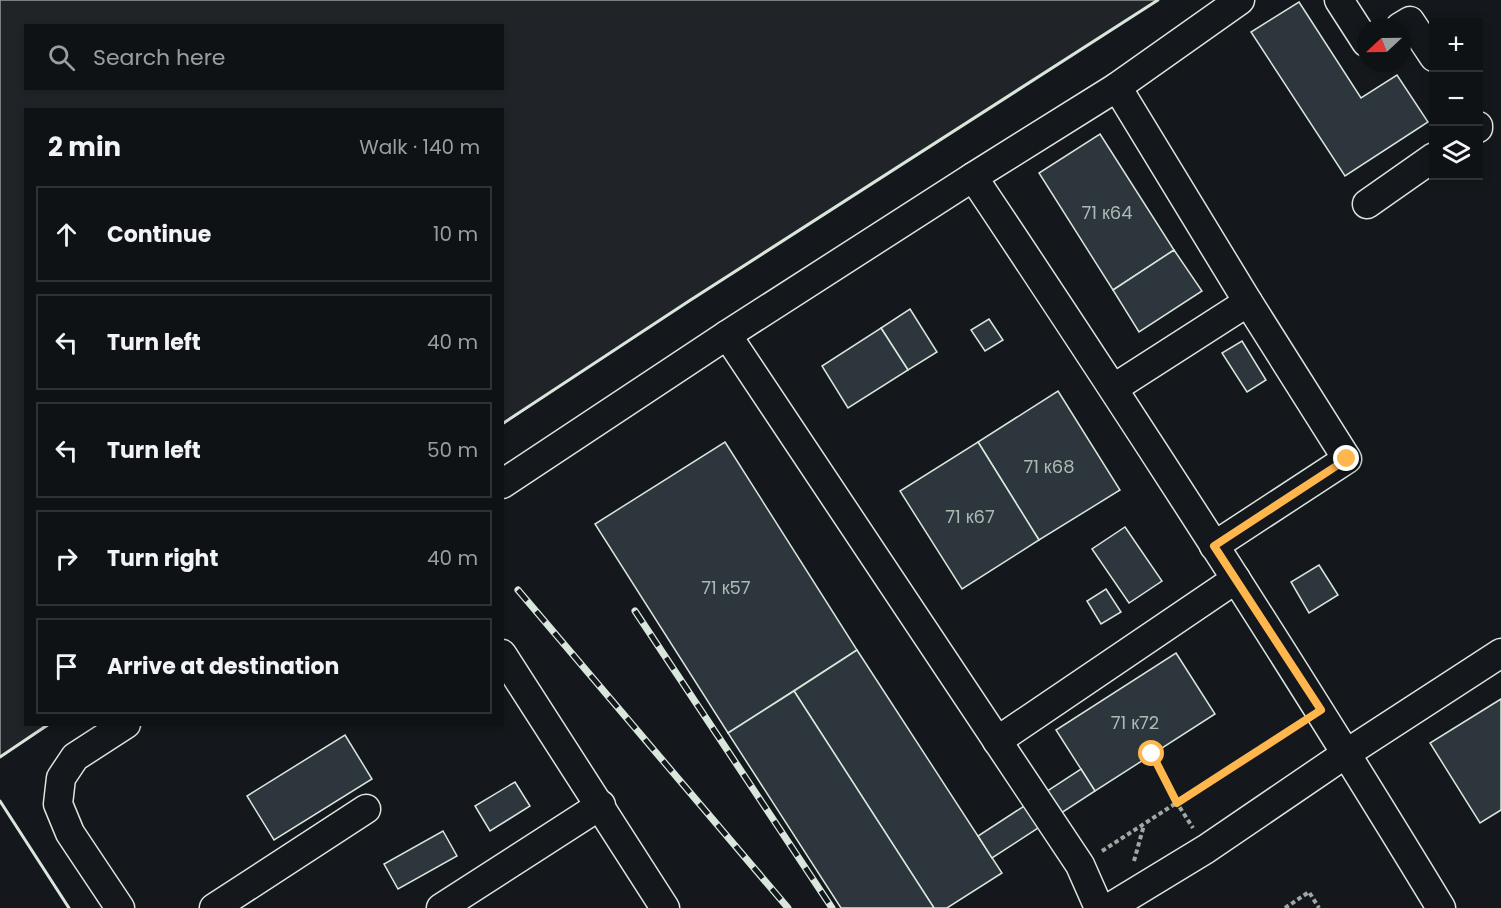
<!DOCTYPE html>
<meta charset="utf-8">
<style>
body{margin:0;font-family:Poppins,sans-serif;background:#181b1e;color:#f1f3f6}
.controls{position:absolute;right:18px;top:18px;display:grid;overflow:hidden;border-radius:0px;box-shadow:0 3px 9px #0003}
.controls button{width:54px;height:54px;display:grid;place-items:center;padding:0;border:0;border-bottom:2px solid #2f3234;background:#0f1215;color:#f1f3f6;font:30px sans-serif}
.compass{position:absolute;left:1357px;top:18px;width:54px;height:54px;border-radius:50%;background:#0f1215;box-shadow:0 3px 9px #0003;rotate:248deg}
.stop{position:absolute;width:18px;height:18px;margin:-14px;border:4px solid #ffb74d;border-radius:50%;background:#fff}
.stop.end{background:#ffb74d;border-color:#fff;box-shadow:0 2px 6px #0008}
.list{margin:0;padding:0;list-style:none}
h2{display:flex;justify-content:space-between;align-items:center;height:78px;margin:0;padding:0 24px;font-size:26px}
h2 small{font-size:20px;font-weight:400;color:#9b9ea0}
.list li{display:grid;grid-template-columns:39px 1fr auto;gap:18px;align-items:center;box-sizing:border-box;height:96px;margin:0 12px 12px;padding:0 12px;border:2px solid #2f3234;border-radius:0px}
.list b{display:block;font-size:22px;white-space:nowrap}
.list em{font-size:20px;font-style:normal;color:#9b9ea0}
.icon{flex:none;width:33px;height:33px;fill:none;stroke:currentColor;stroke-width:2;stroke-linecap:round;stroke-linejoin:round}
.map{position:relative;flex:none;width:1501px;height:908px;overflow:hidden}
.search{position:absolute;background:#0f1215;box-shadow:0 3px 9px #0003;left:24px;top:24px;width:480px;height:66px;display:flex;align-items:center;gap:15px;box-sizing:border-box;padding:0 21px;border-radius:0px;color:#9b9ea0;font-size:22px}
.panel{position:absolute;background:#0f1215;box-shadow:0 3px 9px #0003;left:24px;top:108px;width:480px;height:618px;border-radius:0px}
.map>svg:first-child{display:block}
.green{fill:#202428;stroke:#939e99;stroke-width:1.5;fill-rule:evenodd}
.building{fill:#2c363c;stroke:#d8e6dc;stroke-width:1.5}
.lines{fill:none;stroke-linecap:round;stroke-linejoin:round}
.minor-casing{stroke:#d8e6dc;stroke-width:31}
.path{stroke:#9da8a2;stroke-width:4;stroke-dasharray:4.5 3;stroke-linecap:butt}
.minor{stroke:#14181c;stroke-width:28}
.rail-casing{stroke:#d8e6dc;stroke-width:7}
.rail{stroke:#14181c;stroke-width:4.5;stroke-dasharray:14;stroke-linecap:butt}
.wall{stroke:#d8e6dc;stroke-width:3}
.route{stroke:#ffb74d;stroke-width:8}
.labels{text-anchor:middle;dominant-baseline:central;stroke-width:4.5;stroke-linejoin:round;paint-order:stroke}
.number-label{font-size:18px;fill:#adbab4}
</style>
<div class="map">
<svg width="1501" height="908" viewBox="0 0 1501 908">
<rect width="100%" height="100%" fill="#14181c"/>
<path class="green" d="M0,0h1158l-469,301 -186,123 -1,-314h-476v614l23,1 -49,32zM26,26h476v62h-476z"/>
<g class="building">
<polygon points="1299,2 1361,98 1397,75 1428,122 1345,176 1251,32"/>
<polygon points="1100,134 1174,250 1113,290 1039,173"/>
<polygon points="1174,250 1202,291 1139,332 1113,290"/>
<polygon points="910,309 937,352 908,370 881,328"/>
<polygon points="989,319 1003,340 985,351 971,330"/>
<polygon points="881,328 908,370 848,408 822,366"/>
<polygon points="1242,341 1266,380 1247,392 1222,353"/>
<polygon points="1058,391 1120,490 1039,540 978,442"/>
<polygon points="725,442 857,650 728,733 595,524"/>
<polygon points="978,442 1039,540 962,589 900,491"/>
<polygon points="1125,527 1162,581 1129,603 1092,549"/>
<polygon points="1319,565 1338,595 1309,613 1291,582"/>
<polygon points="1106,589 1121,612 1101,624 1087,601"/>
<polygon points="857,650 1002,873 947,908 934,908 794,691"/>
<polygon points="1176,653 1215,714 1095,791 1056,730"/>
<polygon points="794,691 934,908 841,908 728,733"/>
<polygon points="1501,699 1501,810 1480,823 1430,743"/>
<polygon points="345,735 372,779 274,840 247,796"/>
<polygon points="1081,769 1095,791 992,858 978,836"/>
<polygon points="515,782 530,806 490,831 475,806"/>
<polygon points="443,831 457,856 398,889 384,864"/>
</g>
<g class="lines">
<defs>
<g id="minor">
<polyline points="1339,0 1366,42"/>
<polyline points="1400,27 1410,21 1434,57"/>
<polyline points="1117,87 1240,0"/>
<polyline points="1478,126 1478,128"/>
<polyline points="973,177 1117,87 1248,302 1114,388"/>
<polyline points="1367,204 1434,157"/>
<polyline points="727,335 1080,865 1099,908"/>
<path d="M502,484l225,-149 246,-158c161,241 318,484 468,731"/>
<polyline points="1214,546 1347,459 1248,302"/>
<polyline points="502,654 665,908"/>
<polyline points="997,741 1236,579"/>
<polyline points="120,908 70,833 58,804 61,778 75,757 126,724"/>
<polyline points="214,908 366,809"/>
<polyline points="441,908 601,805"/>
<polyline points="1109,908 1206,849 1347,753 1501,653"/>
</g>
</defs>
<use href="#minor" class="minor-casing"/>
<g class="path">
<polyline points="1152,754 1177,803 1193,828"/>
<polyline points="1102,851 1297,725"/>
<polyline points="1134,861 1144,825"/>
<polyline points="1285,908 1309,892 1319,908"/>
</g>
<use href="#minor" class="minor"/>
<defs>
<g id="rail">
<polyline points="518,590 788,908"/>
<polyline points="635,611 832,908"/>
</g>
</defs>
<use href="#rail" class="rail-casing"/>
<use href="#rail" class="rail"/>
<g class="wall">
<polyline points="502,424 689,301 1158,0"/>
<polyline points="0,757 49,724"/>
<polyline points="0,801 69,908"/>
</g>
</g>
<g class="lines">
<polyline class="route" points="1152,754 1177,803 1321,710 1214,546 1347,459"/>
</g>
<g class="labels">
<g class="number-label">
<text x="1107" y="212">71 к64</text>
<text x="1049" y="466">71 к68</text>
<text x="970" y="516">71 к67</text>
<text x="726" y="587">71 к57</text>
<text x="1135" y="722">71 к72</text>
</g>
</g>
</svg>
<div class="controls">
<button>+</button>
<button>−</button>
<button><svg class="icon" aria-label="layers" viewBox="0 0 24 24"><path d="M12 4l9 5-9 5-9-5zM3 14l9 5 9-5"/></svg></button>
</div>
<svg class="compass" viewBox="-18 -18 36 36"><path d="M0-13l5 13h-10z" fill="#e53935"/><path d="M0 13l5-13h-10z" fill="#9b9ea0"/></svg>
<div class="stop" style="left:1152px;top:754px"></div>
<div class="stop end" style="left:1347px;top:459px"></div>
<div class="search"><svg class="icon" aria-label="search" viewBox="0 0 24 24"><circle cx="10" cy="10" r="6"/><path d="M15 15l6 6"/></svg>Search here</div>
<section class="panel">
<h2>2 min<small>Walk · 140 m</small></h2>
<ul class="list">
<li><svg class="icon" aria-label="ahead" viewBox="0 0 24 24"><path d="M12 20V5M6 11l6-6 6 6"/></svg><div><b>Continue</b></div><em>10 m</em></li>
<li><svg class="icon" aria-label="left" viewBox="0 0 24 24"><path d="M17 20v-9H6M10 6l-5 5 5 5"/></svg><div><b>Turn left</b></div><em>40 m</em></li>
<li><svg class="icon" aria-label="left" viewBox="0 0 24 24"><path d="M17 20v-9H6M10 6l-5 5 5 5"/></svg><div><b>Turn left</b></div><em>50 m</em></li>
<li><svg class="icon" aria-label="right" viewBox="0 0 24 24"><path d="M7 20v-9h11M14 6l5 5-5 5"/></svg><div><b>Turn right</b></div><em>40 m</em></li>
<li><svg class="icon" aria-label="arrive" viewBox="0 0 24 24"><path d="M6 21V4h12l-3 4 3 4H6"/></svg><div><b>Arrive at destination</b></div></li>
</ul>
</section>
</div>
